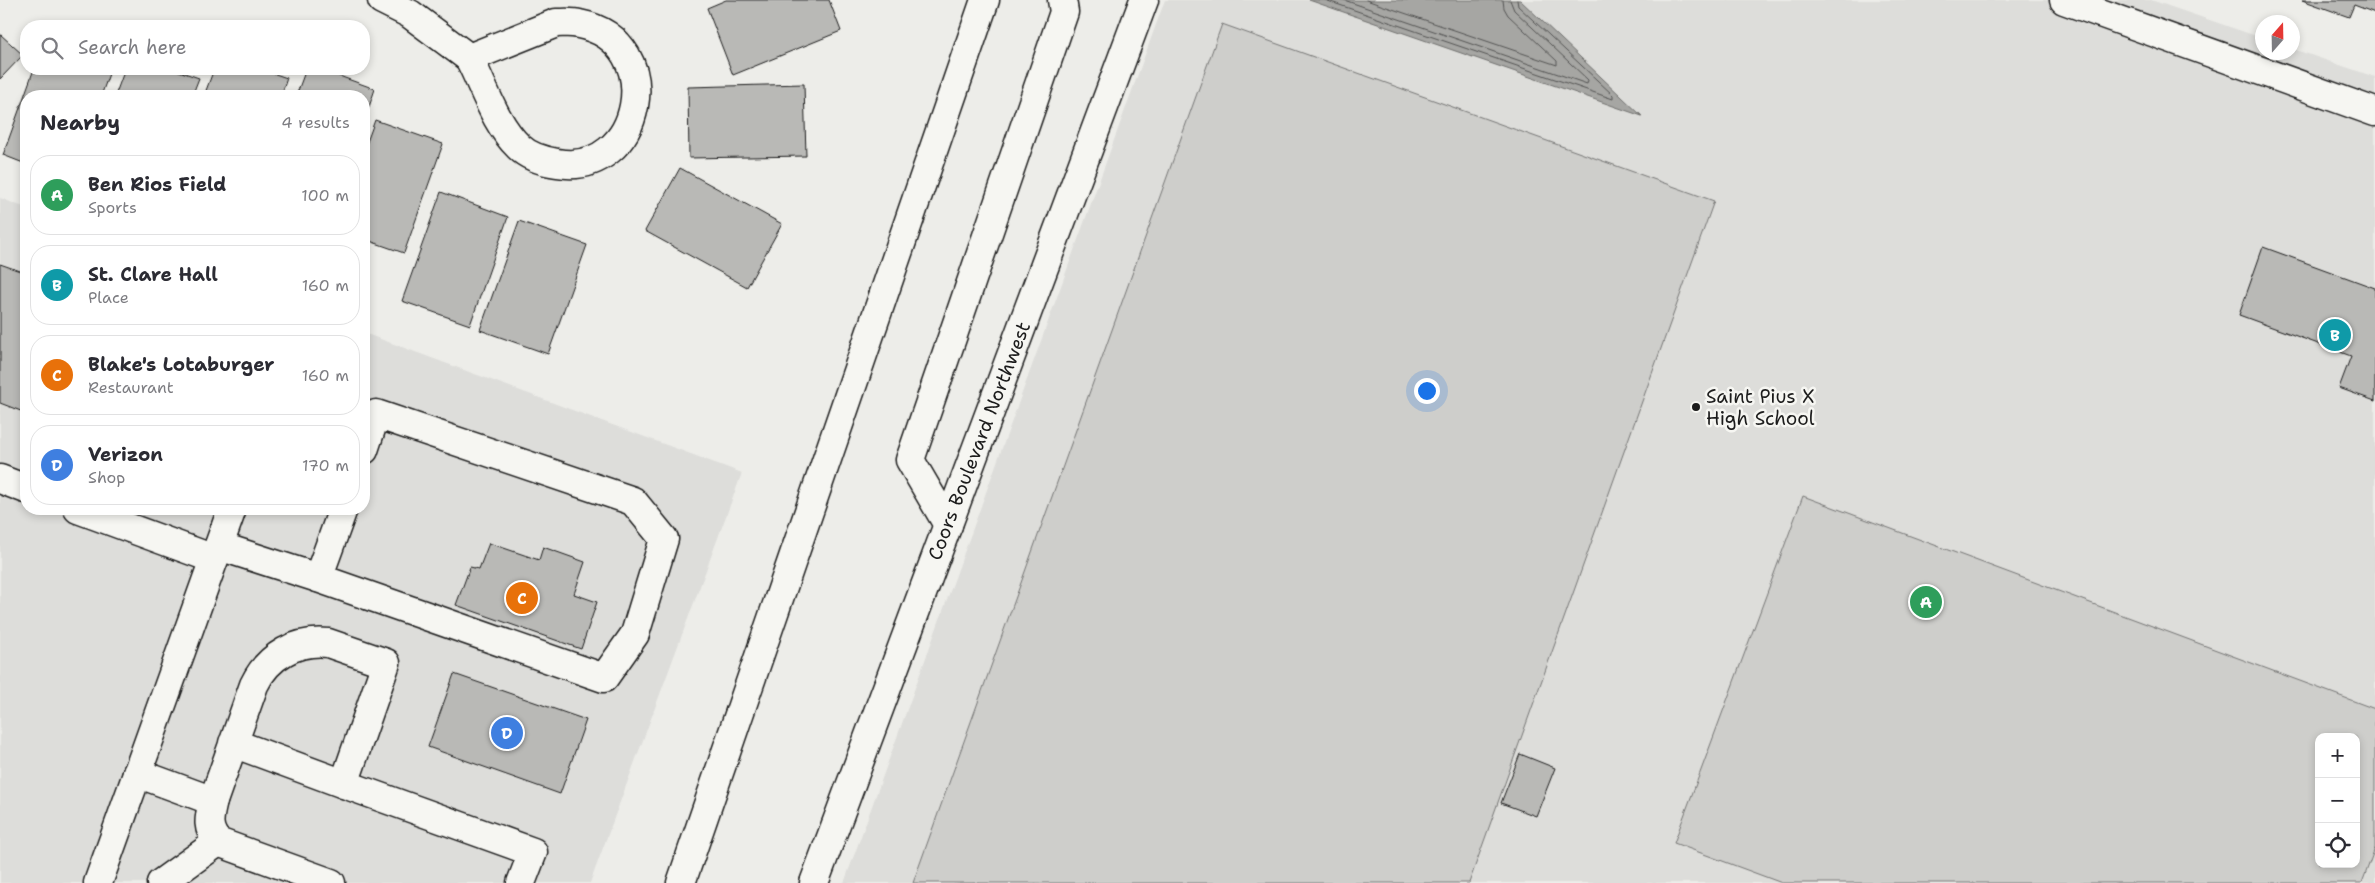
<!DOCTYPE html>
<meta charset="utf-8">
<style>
body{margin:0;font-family:"Shantell Sans",sans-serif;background:#f7f7f7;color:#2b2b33}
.controls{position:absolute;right:15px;bottom:15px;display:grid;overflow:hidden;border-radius:10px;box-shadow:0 2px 8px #0003}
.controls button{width:45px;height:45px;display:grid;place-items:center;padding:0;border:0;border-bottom:1px solid #e1e1e2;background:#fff;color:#2b2b33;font:25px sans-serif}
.compass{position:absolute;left:2255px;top:15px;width:45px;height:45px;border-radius:50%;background:#fff;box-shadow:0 2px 8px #0003;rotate:20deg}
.you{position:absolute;left:1426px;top:390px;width:18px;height:18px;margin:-12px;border:4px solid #fff;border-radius:50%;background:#1a73e8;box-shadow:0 0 0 8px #1a73e833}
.badge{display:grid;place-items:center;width:32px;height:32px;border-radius:50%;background:#1c1c1c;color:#fff;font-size:16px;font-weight:700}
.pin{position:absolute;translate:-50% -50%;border:2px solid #fff;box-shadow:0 1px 5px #0006}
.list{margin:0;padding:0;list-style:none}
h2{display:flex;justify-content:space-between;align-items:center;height:65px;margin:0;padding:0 20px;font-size:21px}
h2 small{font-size:16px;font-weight:400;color:#7c7c81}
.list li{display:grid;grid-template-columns:32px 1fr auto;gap:15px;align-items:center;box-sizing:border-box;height:80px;margin:0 10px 10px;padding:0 10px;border:1px solid #e1e1e2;border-radius:20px}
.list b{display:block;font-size:19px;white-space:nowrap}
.list p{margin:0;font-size:16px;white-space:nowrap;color:#7c7c81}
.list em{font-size:16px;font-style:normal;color:#7c7c81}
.icon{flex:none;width:28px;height:28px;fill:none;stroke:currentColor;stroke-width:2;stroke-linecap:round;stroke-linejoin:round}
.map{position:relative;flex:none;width:2375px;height:883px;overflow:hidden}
.search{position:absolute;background:#fff;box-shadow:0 2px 8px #0003;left:20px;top:20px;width:350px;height:55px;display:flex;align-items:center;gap:12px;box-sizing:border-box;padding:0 18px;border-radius:20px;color:#7c7c81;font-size:19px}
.panel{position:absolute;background:#fff;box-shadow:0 2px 8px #0003;left:20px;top:90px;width:350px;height:425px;border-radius:20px}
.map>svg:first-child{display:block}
.built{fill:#ddddda;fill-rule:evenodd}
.green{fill:#cececb;stroke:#757574;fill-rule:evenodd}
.water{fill:#a6a6a3;stroke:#6f6f6d}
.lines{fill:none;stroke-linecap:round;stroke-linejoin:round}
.shore{stroke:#535352;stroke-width:1}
.building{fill:#b9b9b6;stroke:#1c1c1c}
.minor-casing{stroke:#1c1c1c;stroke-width:31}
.major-casing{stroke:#1c1c1c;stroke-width:31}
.minor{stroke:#f6f6f2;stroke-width:28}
.major{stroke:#f6f6f2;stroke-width:28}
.poi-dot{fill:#1c1c1c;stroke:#f6f6f2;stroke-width:2}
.labels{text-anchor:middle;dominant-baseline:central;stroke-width:5;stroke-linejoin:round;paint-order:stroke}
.poi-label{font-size:19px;fill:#1c1c1c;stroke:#f6f6f2;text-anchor:start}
.street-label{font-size:19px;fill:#1c1c1c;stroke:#f6f6f2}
</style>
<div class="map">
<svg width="2375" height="883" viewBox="0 0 2375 883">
<rect width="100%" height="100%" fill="#edede9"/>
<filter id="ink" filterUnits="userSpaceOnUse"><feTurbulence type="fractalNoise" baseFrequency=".02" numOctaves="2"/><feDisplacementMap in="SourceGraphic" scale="10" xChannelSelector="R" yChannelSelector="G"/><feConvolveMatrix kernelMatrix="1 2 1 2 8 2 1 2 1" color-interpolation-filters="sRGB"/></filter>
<g filter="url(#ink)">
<g class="built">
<path d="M1165,0h986l111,38v14h30l1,-3 82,28v806h-1531zM2319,737h37v127h-37z"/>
<polygon points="0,198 26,208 26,509 364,509 364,333 742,473 590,883 0,883"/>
</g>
<g class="green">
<polygon points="1222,24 1714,201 1469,883 913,883"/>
<path d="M1803,496l572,213v139l-13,35h-580l-108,-40zM2319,737h37v127h-37z"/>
</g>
<polygon class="water" points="1309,0 1520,0 1642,116"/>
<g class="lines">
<g class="shore">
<polyline points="1325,0 1613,99 1613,95 1518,6 1517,0"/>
<polyline points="1344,0 1587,84 1588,80 1514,10 1510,0"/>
<polyline points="1366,0 1557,65 1557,61 1508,15 1504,8 1503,0"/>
</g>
</g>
<g class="building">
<polygon points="726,0 829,0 841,31 733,75 707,8"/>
<polygon points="2302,0 2375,0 2375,13 2354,5 2349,17"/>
<polygon points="0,34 23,55 0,79"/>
<polygon points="34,69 104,69 110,71 101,96 26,96 26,164 3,155"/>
<polygon points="125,69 173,69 199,78 192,96 115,96"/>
<polygon points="214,69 261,69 287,78 281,96 204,96"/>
<polygon points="306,69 320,69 375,89 364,122 364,96 296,96"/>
<polygon points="804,84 806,156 689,158 688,87"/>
<polygon points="375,120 443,144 404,253 364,239 364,150"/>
<polygon points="680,168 782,224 747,287 645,231"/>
<polygon points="441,192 508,217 470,325 402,301"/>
<polygon points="519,221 587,245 548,354 480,330"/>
<polygon points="2263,247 2375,288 2375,401 2339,388 2351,356 2239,315"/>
<polygon points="0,264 26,273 26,413 0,403"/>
<polygon points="489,543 539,560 543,547 585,562 574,594 597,602 581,649 456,605 470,567 479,569"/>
<polygon points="454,674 586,720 560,794 428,747"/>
<polygon points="1520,754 1555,768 1536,816 1501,803"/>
</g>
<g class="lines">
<defs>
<g id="minor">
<polyline points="382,0 410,14 469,58"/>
<polyline points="2064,0 2375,112"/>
<path d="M556,23c8,0 16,-1 23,1 91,18 63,154 -22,139 -13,-2 -28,-6 -38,-16 -24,-23 -35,-60 -50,-89z"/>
<polyline points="0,479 26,489"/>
<polyline points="78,509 214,559"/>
<polyline points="219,546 318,578 343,509"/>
<polyline points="318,578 604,678 635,634 664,539 633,501 376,414 364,450"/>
<path d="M137,773l76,28 41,-116c14,-30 43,-45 74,-42l58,20 -42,121 -111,-41"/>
<polyline points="344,784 533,852 521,883"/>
<path d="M213,801c-4,17 -7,27 5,41l113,41"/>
<polyline points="98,883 232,509"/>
<polyline points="161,883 218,842"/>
</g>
<g id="major">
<polyline points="948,525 910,460 1064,12 1062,0"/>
<polyline points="681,883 985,0"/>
<polyline points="814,883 1144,0"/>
</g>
</defs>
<use href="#minor" class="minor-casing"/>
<use href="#major" class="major-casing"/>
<use href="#minor" class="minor"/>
<use href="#major" class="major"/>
</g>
</g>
<circle class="poi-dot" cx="1696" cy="407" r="5"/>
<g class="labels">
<g class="poi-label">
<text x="1706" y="396">Saint Pius X<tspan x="1706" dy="22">High School</tspan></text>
</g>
<g class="street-label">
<text transform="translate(979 441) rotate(-69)">Coors Boulevard Northwest</text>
</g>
</g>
</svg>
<div class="controls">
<button>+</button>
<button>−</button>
<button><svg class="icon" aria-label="locate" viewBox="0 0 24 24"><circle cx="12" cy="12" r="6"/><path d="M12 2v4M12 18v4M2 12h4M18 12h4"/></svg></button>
</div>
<svg class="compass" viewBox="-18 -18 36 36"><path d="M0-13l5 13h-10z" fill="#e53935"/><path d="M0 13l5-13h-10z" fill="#7c7c81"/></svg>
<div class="you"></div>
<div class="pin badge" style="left:1926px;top:602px;background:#2e9e5b">A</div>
<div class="pin badge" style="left:2335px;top:335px;background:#0f9aa8">B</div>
<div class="pin badge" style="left:522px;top:598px;background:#e8710a">C</div>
<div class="pin badge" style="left:507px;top:733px;background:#3f7fe0">D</div>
<div class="search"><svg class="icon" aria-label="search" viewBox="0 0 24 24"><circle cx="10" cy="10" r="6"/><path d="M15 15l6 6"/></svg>Search here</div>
<section class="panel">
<h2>Nearby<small>4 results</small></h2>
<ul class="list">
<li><span class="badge" style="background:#2e9e5b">A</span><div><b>Ben Rios Field</b><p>Sports</p></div><em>100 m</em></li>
<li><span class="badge" style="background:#0f9aa8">B</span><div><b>St. Clare Hall</b><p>Place</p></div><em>160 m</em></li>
<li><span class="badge" style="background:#e8710a">C</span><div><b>Blake's Lotaburger</b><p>Restaurant</p></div><em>160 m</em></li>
<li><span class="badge" style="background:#3f7fe0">D</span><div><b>Verizon</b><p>Shop</p></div><em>170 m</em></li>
</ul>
</section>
</div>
